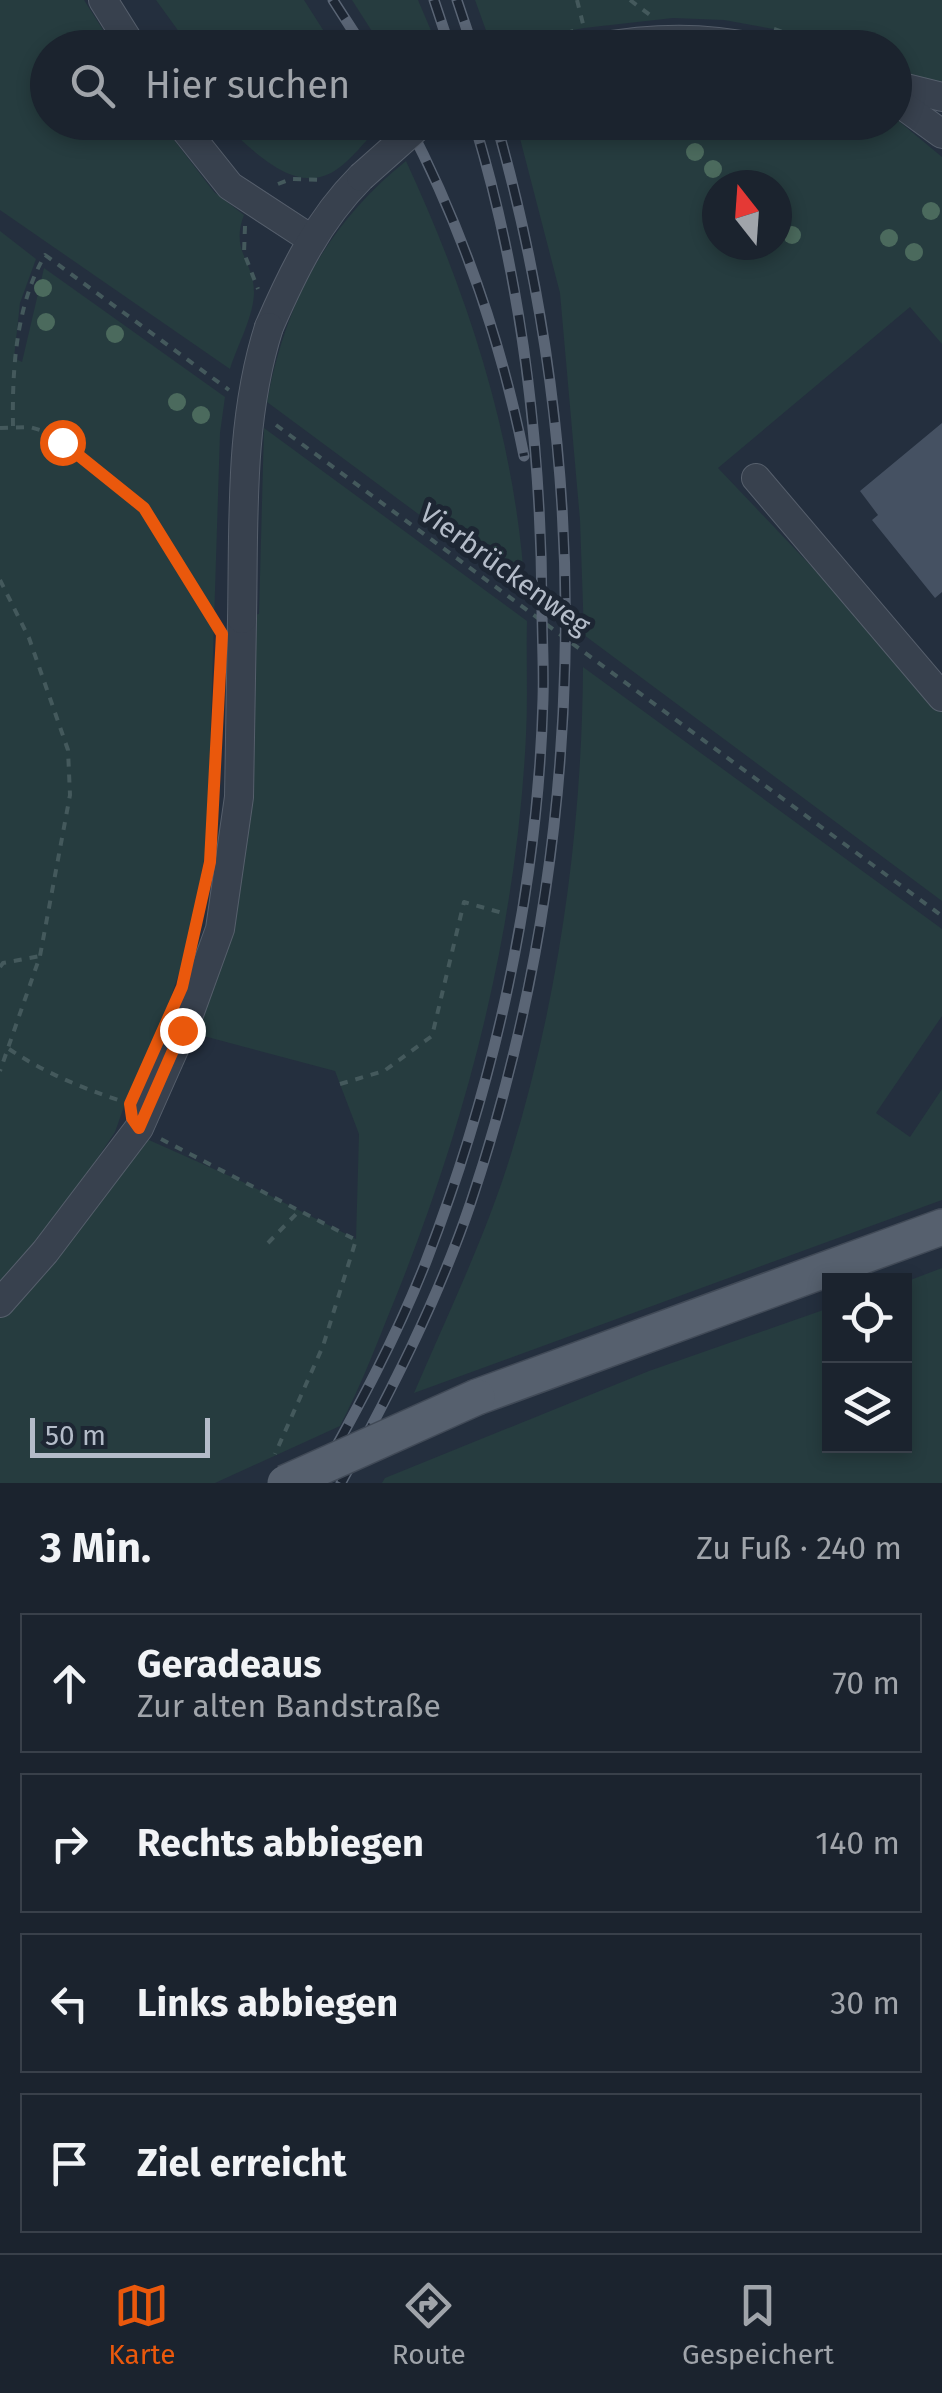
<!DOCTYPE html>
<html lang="de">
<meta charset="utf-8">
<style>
body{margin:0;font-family:"Fira Sans",sans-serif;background:#282f3a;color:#f1f3f6}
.controls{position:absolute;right:30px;bottom:30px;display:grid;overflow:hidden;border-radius:0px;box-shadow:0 5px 15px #0003}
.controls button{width:90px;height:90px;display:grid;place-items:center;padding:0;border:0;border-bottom:2px solid #39404a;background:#1b232e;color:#f1f3f6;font:50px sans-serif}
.compass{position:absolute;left:702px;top:170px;width:90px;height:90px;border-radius:50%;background:#1b232e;box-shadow:0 5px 15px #0003;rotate:343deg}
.scale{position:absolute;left:30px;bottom:25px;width:180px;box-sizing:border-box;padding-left:10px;border:5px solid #b4bcc9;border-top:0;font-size:28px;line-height:35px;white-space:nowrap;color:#b4bcc9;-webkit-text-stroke:8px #1d2633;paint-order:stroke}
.stop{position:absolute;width:30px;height:30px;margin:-22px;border:8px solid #ea580c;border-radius:50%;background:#fff}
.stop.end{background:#ea580c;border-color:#fff;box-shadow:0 2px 10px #0008}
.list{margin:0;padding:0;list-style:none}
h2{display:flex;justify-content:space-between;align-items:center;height:130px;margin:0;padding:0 40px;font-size:42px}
h2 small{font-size:32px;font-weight:400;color:#a0a4aa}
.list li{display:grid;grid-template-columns:65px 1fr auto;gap:30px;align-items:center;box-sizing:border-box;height:140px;margin:0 20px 20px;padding:0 20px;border:2px solid #39404a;border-radius:0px}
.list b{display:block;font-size:38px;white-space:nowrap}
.list p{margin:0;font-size:32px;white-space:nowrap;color:#a0a4aa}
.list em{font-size:32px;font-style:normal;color:#a0a4aa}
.icon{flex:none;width:55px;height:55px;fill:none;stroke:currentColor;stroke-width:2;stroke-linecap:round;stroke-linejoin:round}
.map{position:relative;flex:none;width:942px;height:1483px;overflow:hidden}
.search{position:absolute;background:#1b232e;box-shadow:0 5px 15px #0003;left:30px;right:30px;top:30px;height:110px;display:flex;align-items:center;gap:25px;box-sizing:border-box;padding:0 35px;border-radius:55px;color:#a0a4aa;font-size:38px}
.sheet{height:770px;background:#1b232e}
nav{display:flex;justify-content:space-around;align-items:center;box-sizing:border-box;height:140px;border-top:2px solid #39404a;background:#1b232e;font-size:28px;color:#a0a4aa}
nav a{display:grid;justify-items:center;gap:5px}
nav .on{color:#ea580c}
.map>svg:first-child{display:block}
.green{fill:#263c3f;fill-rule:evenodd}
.building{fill:#455162}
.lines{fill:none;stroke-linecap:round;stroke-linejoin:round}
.minor-casing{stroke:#565f6c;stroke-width:30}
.major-casing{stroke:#414a57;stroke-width:38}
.path{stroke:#44595c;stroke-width:4;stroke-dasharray:8 8;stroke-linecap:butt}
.minor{stroke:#38414e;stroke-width:28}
.major{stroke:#56606e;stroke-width:35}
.rail-casing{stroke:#5a6575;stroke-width:11}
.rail{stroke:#1d2633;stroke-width:8;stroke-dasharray:22;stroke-linecap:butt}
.minor-bridge-casing{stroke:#565f6c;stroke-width:30;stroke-linecap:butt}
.major-bridge-casing{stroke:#414a57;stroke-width:38;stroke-linecap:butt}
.minor-bridge{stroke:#38414e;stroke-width:28}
.major-bridge{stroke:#56606e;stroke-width:35}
.tree{fill:#4b6a5d}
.route{stroke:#ea580c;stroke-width:12}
.labels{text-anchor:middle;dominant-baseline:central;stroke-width:10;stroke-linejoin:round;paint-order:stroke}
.street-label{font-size:28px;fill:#b4bcc9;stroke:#1d2633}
</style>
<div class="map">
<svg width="942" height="1483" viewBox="0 0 942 1483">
<rect width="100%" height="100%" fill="#242f3e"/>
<g class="green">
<path d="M0,0h84l30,47 -66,1v74l113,1 53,69 30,23c-14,36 10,46 10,77 0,24 -17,54 -24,77l-230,-159z"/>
<polygon points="156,0 304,0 334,47 190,47"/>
<polygon points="352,0 418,0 438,47 382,47"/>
<polygon points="475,0 942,0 942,107 895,77 894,48 831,47 779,30 724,20 673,18 584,28 540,36 508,47 492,47"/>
<path d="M895,118l47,39v187l-32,-37 -192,161 224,236v197l-358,-266 -4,-115 -20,-227 -44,-170 378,-1zM717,185h60v60h-60z"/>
<path d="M222,123v-1l161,1c-16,15 -33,40 -52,50 -41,21 -81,-27 -109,-50z"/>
<path d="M406,161c63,136 110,280 119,432l-258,-191c18,-99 60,-178 139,-241z"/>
<polygon points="0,231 36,259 20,303 14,358 22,362 44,268 225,397 220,433 207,843 188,947 156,1040 128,1095 115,1132 50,1229 0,1290"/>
<path d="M264,428l263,193c-1,38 1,76 -1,114 -9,191 -58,382 -129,559 -18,44 -35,90 -57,132l-125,57h-215v-173l140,-174 103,46 113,57 3,-105 -24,-63 -135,-36 48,-229 6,-191 5,-1z"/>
<path d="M583,667l359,262v87l-66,97 34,24 32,-48v111l-528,193c34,-79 72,-158 97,-239 48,-156 71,-324 72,-487z"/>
<polygon points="942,1268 942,1483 382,1483 385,1478 649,1371 829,1308 830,1446 904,1446 905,1282"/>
</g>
<polygon class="building" points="942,423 942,592 935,598 872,520 878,515 860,491"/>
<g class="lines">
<defs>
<g id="minor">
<polyline points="103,0 133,48"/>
<path d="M595,48c53,-10 107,-12 160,0"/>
<polyline points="894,85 942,97"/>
<polyline points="894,99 942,134"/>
<polyline points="179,122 230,186 311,239"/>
<path d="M269,327c24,-55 49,-107 92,-150"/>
<polyline points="756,478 942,697"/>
<polyline points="0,1303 45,1252 139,1128 187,1020 220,929 239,797 242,619"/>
</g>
<polyline id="major" points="477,1397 942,1227"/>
</defs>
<use href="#minor" class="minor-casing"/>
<use href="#major" class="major-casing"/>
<g class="path">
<polyline points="577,0 584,28"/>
<polyline points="630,0 650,15"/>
<polyline points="774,29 831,48"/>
<polyline points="520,48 576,30"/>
<polyline points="278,184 291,179 322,180"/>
<polyline points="245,226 244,253 258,289"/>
<polyline points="276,425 942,916"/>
<path d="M13,426c-1,-57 3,-121 32,-171l184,135"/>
<polyline points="0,428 30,427 47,432 120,486 144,508 159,529 214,621"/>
<polyline points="0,580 29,638 68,750 70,795 40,956 0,1071"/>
<polyline points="0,967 3,963 40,956"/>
<path d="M9,1049c36,24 71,38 112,52"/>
<polyline points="340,1084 384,1071 432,1036 464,902 506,914"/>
<polyline points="161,1139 356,1240 323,1346 275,1454"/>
<polyline points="268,1243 299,1211"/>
</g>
<use href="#minor" class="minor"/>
<use href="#major" class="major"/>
<defs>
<g id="rail">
<polyline points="333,0 364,48"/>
<polyline points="434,0 450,48"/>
<polyline points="457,0 473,48"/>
<path d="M407,122c55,106 94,218 117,334"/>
<path d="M316,1483c40,-72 81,-146 111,-224 68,-177 111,-370 116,-560 1,-31 -1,-61 -1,-91 -1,-165 -20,-328 -68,-486"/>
<path d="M341,1483c49,-90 97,-183 130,-281 116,-349 126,-726 25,-1080"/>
</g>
</defs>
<use href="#rail" class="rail-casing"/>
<use href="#rail" class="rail"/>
<defs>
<g id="minor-bridge">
<polyline points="361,177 423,122"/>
<path d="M242,619c2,-99 -3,-198 27,-292"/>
</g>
<polyline id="major-bridge" points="285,1483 477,1397"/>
</defs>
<use href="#minor-bridge" class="minor-bridge-casing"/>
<use href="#major-bridge" class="major-bridge-casing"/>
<use href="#minor-bridge" class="minor-bridge"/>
<use href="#major-bridge" class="major-bridge"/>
</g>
<g class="tree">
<circle cx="695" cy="152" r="9"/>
<circle cx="713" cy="169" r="9"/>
<circle cx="931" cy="211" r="9"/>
<circle cx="792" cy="235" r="9"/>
<circle cx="889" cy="238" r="9"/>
<circle cx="914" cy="252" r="9"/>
<circle cx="43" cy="288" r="9"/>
<circle cx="46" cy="322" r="9"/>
<circle cx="115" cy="334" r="9"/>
<circle cx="177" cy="402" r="9"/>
<circle cx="201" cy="415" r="9"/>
</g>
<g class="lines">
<polyline class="route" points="62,442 144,508 222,634 210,862 182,987 130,1104 132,1118 139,1128 182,1030"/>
</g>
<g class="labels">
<g class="street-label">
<text transform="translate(505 569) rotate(36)">Vierbrückenweg</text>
</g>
</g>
</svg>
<div class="controls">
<button><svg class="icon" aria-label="locate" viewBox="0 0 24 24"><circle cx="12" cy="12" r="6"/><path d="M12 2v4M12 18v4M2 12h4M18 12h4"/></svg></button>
<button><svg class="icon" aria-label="layers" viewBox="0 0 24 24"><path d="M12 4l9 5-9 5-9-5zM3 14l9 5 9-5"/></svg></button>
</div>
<svg class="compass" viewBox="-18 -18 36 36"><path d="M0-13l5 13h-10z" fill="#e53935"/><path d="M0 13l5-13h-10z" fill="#a0a4aa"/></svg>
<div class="scale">50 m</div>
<div class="stop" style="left:62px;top:442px"></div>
<div class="stop end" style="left:182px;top:1030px"></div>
<div class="search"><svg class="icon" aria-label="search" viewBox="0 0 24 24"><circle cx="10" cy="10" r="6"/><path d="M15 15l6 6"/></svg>Hier suchen</div>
</div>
<section class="sheet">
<h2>3 Min.<small>Zu Fuß · 240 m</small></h2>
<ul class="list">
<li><svg class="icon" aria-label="ahead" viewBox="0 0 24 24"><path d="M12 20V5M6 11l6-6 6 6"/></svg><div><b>Geradeaus</b><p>Zur alten Bandstraße</p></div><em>70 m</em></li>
<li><svg class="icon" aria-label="right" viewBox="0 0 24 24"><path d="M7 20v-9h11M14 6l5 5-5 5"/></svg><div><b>Rechts abbiegen</b></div><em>140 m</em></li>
<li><svg class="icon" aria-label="left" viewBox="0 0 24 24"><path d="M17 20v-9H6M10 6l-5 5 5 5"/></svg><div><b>Links abbiegen</b></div><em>30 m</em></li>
<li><svg class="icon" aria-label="arrive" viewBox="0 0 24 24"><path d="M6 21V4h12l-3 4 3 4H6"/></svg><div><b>Ziel erreicht</b></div></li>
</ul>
</section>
<nav>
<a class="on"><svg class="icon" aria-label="map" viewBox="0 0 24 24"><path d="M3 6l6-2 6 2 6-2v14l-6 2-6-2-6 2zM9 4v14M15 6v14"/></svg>Karte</a>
<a><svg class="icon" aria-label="directions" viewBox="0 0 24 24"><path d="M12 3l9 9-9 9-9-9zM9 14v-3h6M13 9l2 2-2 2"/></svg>Route</a>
<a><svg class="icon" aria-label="saved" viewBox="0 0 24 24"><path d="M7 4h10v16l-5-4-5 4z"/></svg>Gespeichert</a>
</nav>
